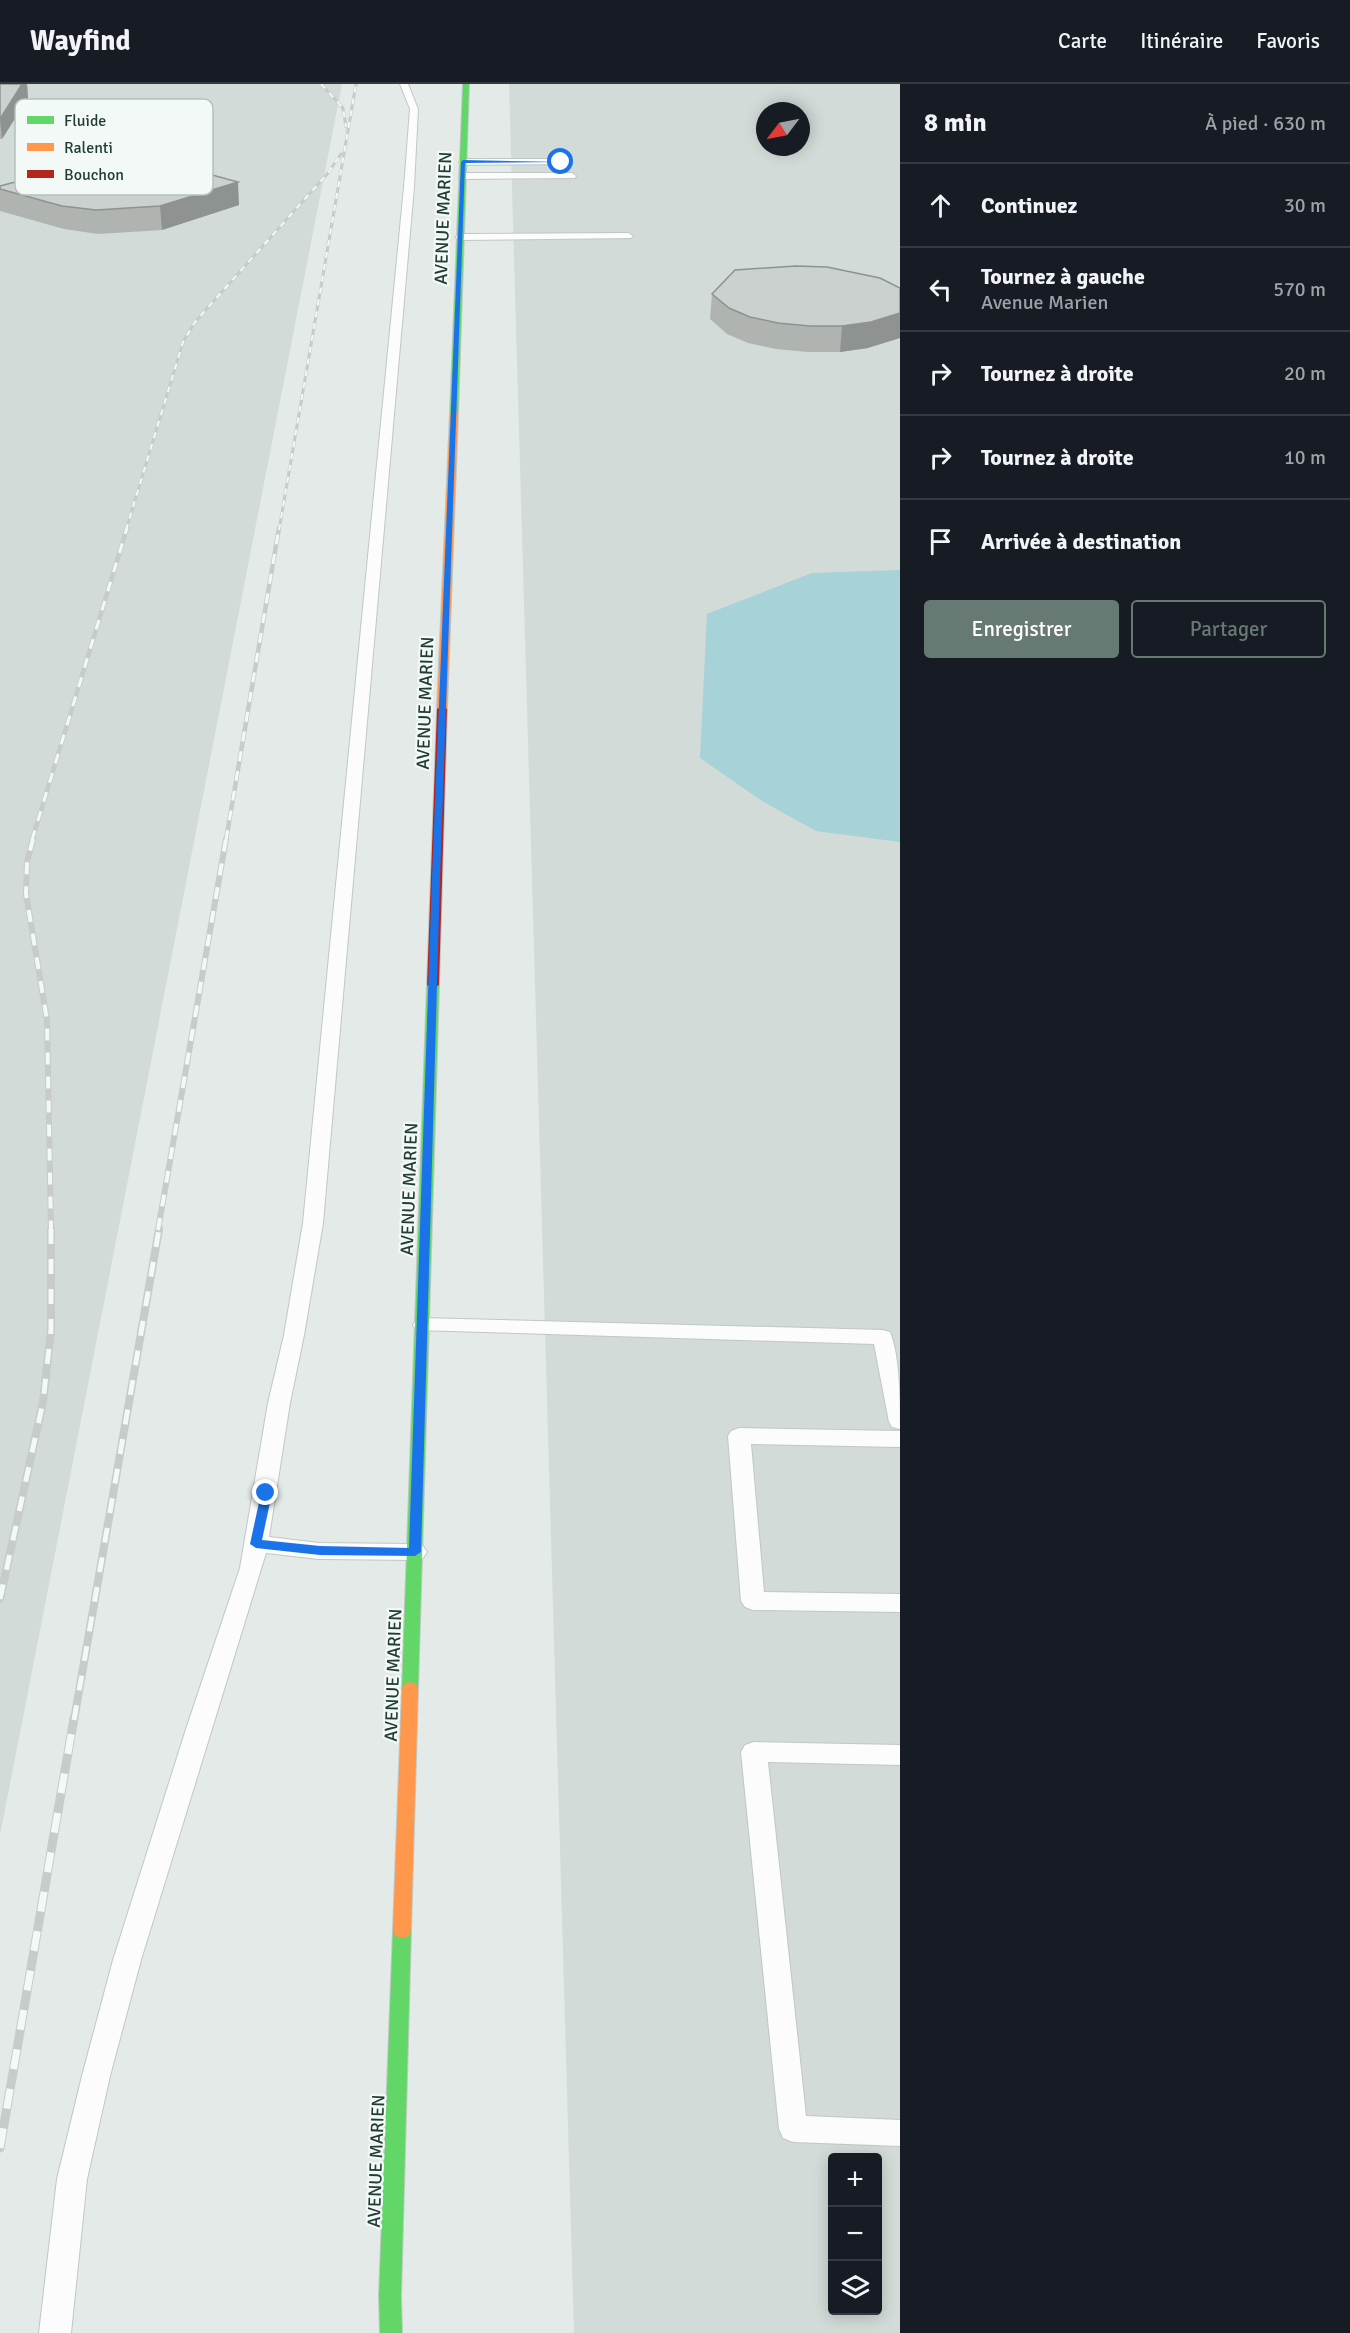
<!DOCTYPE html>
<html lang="fr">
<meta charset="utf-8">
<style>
body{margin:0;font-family:Signika,sans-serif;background:#20242c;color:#f1f3f6}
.controls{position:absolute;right:18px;bottom:18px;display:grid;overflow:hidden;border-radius:6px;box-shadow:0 3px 15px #0003}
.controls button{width:54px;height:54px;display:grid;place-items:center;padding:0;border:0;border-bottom:2px solid #363941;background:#171b24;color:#f1f3f6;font:30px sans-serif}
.compass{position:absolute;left:756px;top:18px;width:54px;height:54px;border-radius:50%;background:#171b24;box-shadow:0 3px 15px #0003;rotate:238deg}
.stop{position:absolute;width:18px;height:18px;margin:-14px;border:4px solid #1a73e8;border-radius:50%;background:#fff}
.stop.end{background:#1a73e8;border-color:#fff;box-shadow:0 2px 6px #0008}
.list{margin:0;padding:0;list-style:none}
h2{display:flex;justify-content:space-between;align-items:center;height:78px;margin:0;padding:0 24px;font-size:26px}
h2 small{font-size:20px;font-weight:400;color:#9ea1a6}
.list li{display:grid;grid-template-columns:39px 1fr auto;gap:18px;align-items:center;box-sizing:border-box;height:84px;padding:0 24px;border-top:2px solid #363941}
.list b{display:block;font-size:22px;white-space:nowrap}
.list p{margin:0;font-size:20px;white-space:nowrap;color:#9ea1a6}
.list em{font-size:20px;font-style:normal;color:#9ea1a6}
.actions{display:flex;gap:12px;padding:18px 24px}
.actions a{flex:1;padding:14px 0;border:2px solid #667a73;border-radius:6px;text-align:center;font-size:21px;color:#667a73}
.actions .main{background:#667a73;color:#fff}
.icon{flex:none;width:33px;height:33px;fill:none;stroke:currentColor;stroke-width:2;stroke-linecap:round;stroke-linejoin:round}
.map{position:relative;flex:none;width:900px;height:2249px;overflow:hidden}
header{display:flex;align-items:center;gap:36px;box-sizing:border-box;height:84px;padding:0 30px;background:#171b24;border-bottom:2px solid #363941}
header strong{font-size:28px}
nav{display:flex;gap:33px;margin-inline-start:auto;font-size:21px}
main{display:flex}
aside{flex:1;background:#171b24}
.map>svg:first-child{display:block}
.built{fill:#d2dbd7;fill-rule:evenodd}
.water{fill:#a6d2d8}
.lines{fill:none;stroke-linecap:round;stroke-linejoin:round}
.lane-casing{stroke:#c1c7c4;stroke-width:2}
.fast-casing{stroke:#c0c8c4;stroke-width:2}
.slow-casing{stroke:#c0c8c4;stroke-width:2}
.jam-casing{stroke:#c0c8c4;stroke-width:2}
.lane{fill:#fbfcfb;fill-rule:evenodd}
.fast{fill:#63d668;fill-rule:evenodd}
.slow{fill:#ff974d;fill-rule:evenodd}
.jam{fill:#b3261e;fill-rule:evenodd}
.rail-far4-casing{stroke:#c7cbc9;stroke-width:3}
.rail-far3-casing{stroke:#c7cbc9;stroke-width:4.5}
.rail-far2-casing{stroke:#c7cbc9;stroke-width:6}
.rail-far1-casing{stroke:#c7cbc9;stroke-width:8}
.rail-casing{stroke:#c7cbc9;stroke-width:9}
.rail-far4{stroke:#f3f9f6;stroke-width:2;stroke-dasharray:6;stroke-linecap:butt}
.rail-far3{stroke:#f3f9f6;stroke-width:3;stroke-dasharray:10;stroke-linecap:butt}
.rail-far2{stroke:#f3f9f6;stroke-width:4;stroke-dasharray:12;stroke-linecap:butt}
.rail-far1{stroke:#f3f9f6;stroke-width:5;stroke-dasharray:15;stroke-linecap:butt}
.rail{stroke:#f3f9f6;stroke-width:7;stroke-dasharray:20;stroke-linecap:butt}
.wall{fill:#afb4b1}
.shaded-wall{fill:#8e9290}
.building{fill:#cbd1ce;stroke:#8e9290;stroke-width:1.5}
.route{fill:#1a73e8}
.labels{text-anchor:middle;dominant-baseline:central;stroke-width:4.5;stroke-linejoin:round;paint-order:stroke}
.street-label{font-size:18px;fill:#223d35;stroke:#f3f9f6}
.key{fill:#f3f9f6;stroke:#b4c1bc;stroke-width:1.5}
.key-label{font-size:16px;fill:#223d35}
</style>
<header>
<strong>Wayfind</strong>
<nav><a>Carte</a><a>Itinéraire</a><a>Favoris</a></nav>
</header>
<main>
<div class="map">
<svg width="900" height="2249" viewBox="0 0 900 2249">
<rect width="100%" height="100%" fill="#e4eae7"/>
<g class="built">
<polygon points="0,0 342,0 0,1751"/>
<path d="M509,0h391v2249h-326zM765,27h36v36h-36zM832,2074h46v152h-46z"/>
</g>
<polygon class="water" points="900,486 900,758 816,747 762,717 700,674 707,530 812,489"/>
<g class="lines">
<defs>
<g id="lane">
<polygon points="400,0 408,0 418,25 414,103 323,1139 304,1251 290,1319 269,1453 319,1459 415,1460 423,1462 427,1468 423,1474 415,1476 319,1475 266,1469 141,1876 110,1992 87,2095 71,2249 39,2249 57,2095 82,1992 113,1876 186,1645 240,1484 268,1319 284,1251 303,1139 404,103 410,25"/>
<polygon points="561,75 564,76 564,80 463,81 459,78 463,75"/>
<polygon points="572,89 576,92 575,94 463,95 459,92 463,89"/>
<polygon points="628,149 633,152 631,154 460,156 455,153 460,150"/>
<path d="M423,1234l460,12 7,2c10,24 10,70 10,97l-8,-2 -3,-5 -15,-78 -458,-14 -3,-5 3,-5z"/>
<polygon points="739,1344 900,1347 900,1363 751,1360 764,1508 900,1510 900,1528 753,1526 745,1523 741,1517 728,1352 731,1347"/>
<polygon points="754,1658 900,1661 900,1681 768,1678 806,2032 900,2036 900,2062 793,2058 783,2054 779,2045 741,1668 745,1661"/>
</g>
<g id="fast">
<polygon points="463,0 469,0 458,329 454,331 450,329"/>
<polygon points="433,897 439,901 418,1605 416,1610 410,1612 404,1610 402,1605 427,901"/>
<polygon points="402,1838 409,1840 411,1846 401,2212 402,2249 380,2249 379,2212 393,1846 395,1840"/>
</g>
<g id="slow">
<polygon points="454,327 458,329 447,625 442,628 437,625 450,329"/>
<polygon points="410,1598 416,1600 418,1605 411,1846 409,1852 402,1854 395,1852 393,1846 402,1605 404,1600"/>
</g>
<polygon id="jam" points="442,622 447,625 439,901 433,905 427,901 437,625"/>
</defs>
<use href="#lane" class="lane-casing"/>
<use href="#fast" class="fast-casing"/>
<use href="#slow" class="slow-casing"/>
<use href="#jam" class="jam-casing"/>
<use href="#lane" class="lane"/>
<use href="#fast" class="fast"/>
<use href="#slow" class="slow"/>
<use href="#jam" class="jam"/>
<defs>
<g id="rail-far4">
<polyline points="321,0 343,24 346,43"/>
<polyline points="126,446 183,258 195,238 328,89 341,70"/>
<polyline points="279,446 356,0"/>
</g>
<g id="rail-far3">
<polyline points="32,756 127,444"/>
<polyline points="226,756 279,444"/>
</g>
<g id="rail-far2">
<polyline points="33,755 27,778 26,810 47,936 51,1146"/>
<polyline points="158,1146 226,755"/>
</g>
<g id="rail-far1">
<polyline points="0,1515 43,1318 51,1246 51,1145"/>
<polyline points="74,1636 159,1145"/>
</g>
<polyline id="rail" points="0,2064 74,1634"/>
</defs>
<use href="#rail-far4" class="rail-far4-casing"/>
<use href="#rail-far3" class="rail-far3-casing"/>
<use href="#rail-far2" class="rail-far2-casing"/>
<use href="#rail-far1" class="rail-far1-casing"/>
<use href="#rail" class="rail-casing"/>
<use href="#rail-far4" class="rail-far4"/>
<use href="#rail-far3" class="rail-far3"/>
<use href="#rail-far2" class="rail-far2"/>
<use href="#rail-far1" class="rail-far1"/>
<use href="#rail" class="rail"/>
</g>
<g class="wall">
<polygon points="0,0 27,0 28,14 2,55 0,55"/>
<polygon points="0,102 239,121 162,146 98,150 64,145 0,127"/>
<polygon points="796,182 868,264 840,268 808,268 776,265 748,259 727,250 710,235 712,210"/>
</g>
<g class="shaded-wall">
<polygon points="22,0 27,0 28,14 2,55 0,35"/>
<polygon points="238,98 239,121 162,146 160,122"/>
<polygon points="900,229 900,254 868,264 840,268 842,242"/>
</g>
<g class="building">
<polygon points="0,0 22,0 0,35"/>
<polygon points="125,77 172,80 238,98 160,122 96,126 62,122 0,105 0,102 87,79"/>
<polygon points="796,182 827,183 880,194 900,204 900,229 871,238 842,242 810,242 778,239 750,233 729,224 712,210 735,186"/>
</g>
<polygon class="route" points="463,76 564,78 465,79 440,794 421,1468 415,1472 320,1471 256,1464 250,1460 261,1409 266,1405 272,1409 262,1456 320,1462 409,1464 432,794 461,78"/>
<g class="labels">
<g class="street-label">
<text transform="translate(443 134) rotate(-88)">AVENUE MARIEN</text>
<text transform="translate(425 619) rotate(-88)">AVENUE MARIEN</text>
<text transform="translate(409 1105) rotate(-88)">AVENUE MARIEN</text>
<text transform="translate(393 1591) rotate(-88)">AVENUE MARIEN</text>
<text transform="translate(376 2077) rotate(-88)">AVENUE MARIEN</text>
</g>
</g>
<rect x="15" y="15" width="198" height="96" rx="9" class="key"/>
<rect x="27" y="32" width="27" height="8" fill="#63d668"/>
<rect x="27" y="59" width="27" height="8" fill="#ff974d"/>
<rect x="27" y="86" width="27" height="8" fill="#b3261e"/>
<g class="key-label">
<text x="64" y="42">Fluide</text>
<text x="64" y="69">Ralenti</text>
<text x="64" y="96">Bouchon</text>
</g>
</svg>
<div class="controls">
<button>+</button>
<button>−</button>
<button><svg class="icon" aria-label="layers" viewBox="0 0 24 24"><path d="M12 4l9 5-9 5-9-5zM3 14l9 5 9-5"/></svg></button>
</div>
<svg class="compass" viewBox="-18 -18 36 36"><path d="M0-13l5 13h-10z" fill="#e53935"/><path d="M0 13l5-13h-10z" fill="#9ea1a6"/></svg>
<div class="stop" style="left:561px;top:78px"></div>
<div class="stop end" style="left:266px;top:1409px"></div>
</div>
<aside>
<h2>8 min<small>À pied · 630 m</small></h2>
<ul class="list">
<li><svg class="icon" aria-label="ahead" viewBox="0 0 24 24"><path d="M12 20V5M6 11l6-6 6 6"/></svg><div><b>Continuez</b></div><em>30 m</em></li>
<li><svg class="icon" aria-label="left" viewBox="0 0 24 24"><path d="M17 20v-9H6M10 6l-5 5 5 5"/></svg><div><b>Tournez à gauche</b><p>Avenue Marien</p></div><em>570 m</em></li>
<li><svg class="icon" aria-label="right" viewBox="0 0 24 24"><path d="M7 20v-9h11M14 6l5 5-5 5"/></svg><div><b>Tournez à droite</b></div><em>20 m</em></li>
<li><svg class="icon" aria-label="right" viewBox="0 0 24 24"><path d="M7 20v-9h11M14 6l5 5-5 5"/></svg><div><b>Tournez à droite</b></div><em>10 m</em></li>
<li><svg class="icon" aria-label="arrive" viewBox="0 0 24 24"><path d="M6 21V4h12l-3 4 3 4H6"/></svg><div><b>Arrivée à destination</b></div></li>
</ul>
<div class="actions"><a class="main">Enregistrer</a><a>Partager</a></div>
</aside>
</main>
